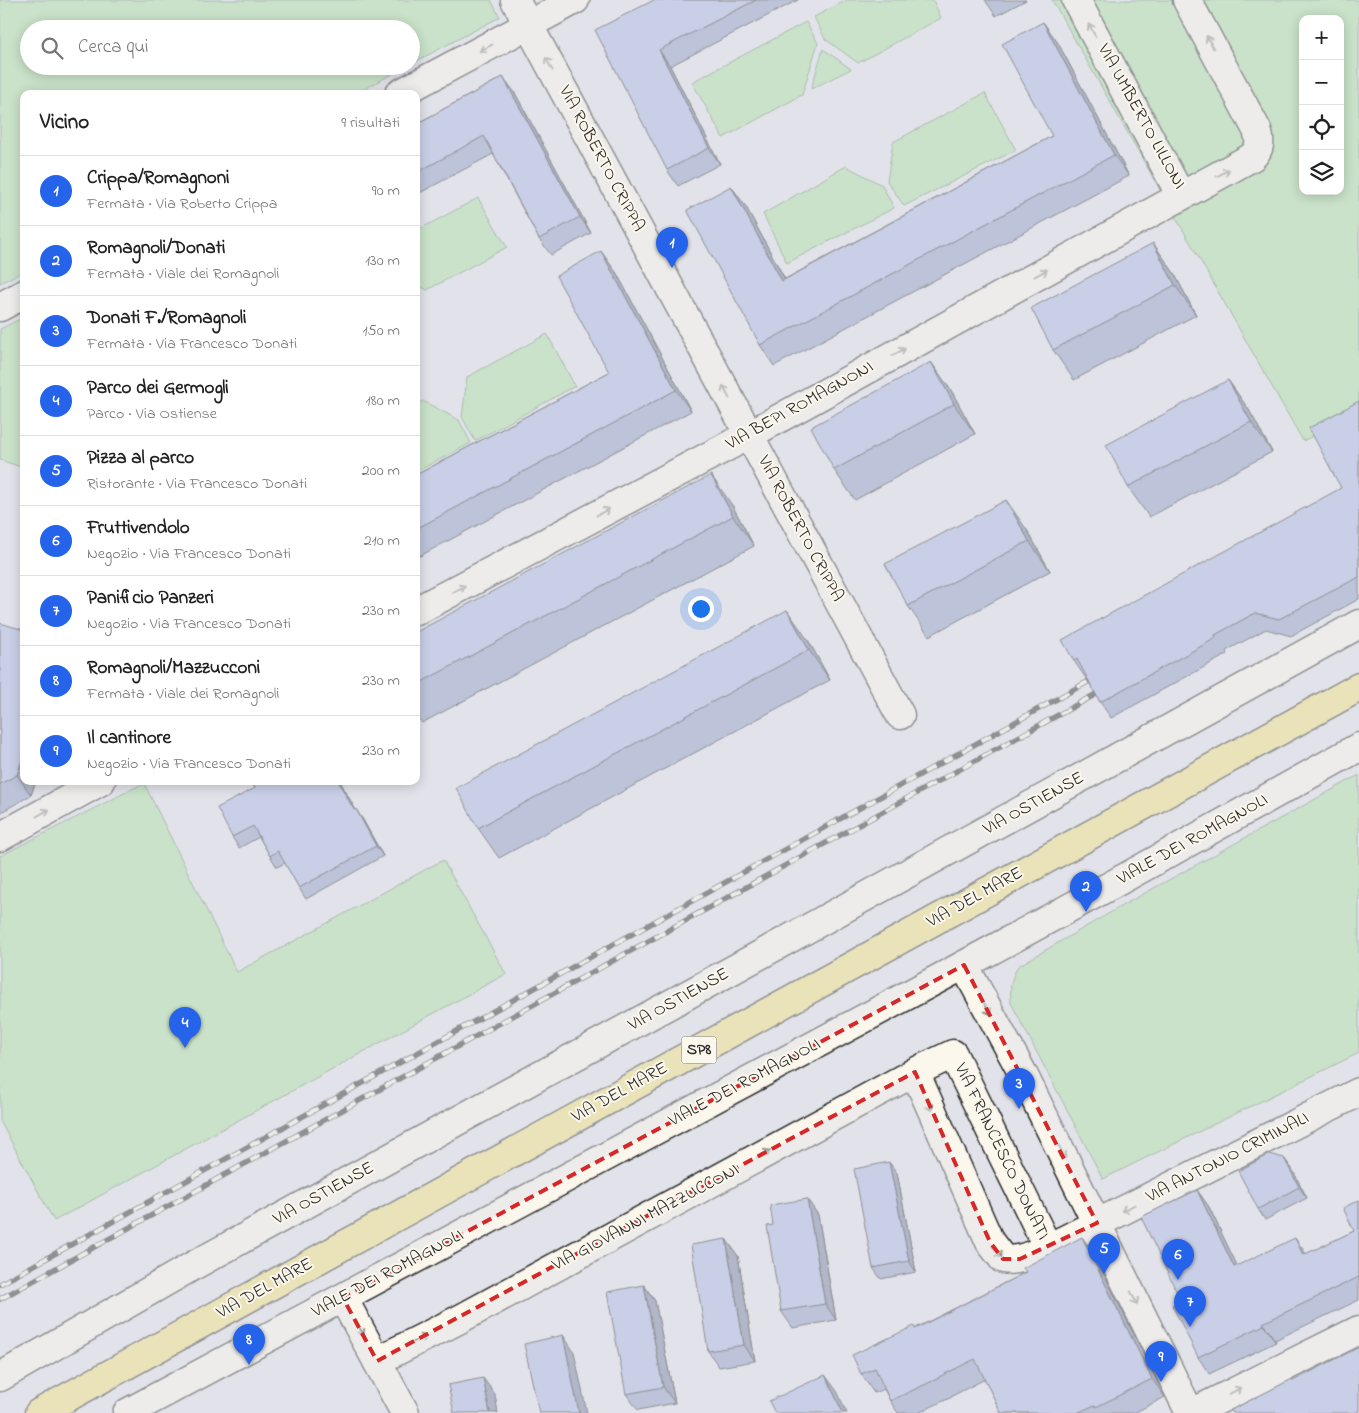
<!DOCTYPE html>
<html lang="it">
<meta charset="utf-8">
<style>
body{margin:0;font-family:"Indie Flower",sans-serif;background:#f6f6f6;color:#222}
.controls{position:absolute;right:15px;top:15px;display:grid;overflow:hidden;border-radius:10px;box-shadow:0 2px 12px #0003}
.controls button{width:45px;height:45px;display:grid;place-items:center;padding:0;border:0;border-bottom:1px solid #e0e0e0;background:#fff;color:#222;font:25px sans-serif}
.you{position:absolute;left:700px;top:608px;width:18px;height:18px;margin:-12px;border:4px solid #fff;border-radius:50%;background:#1a73e8;box-shadow:0 0 0 8px #1a73e833}
.badge{display:grid;place-items:center;width:32px;height:32px;border-radius:50%;background:#2563eb;color:#fff;font-size:16px;font-weight:700}
.pin{position:absolute;translate:-50% -41px;filter:drop-shadow(0 1px 2px #0008)}
.pin::after{content:'';position:absolute;top:26px;width:18px;height:15px;background:inherit;clip-path:polygon(0 0,100% 0,50% 100%)}
.list{margin:0;padding:0;list-style:none}
h2{display:flex;justify-content:space-between;align-items:center;height:65px;margin:0;padding:0 20px;font-size:21px}
h2 small{font-size:16px;font-weight:400;color:#767676}
.list li{display:grid;grid-template-columns:32px 1fr auto;gap:15px;align-items:center;box-sizing:border-box;height:70px;padding:0 20px;border-top:1px solid #e0e0e0}
.list b{display:block;font-size:19px;white-space:nowrap}
.list p{margin:0;font-size:16px;white-space:nowrap;color:#767676}
.list em{font-size:16px;font-style:normal;color:#767676}
.icon{flex:none;width:28px;height:28px;fill:none;stroke:currentColor;stroke-width:2;stroke-linecap:round;stroke-linejoin:round}
.map{position:relative;flex:none;width:1359px;height:1413px;overflow:hidden}
.search{position:absolute;background:#fff;box-shadow:0 2px 12px #0003;left:20px;top:20px;width:400px;height:55px;display:flex;align-items:center;gap:12px;box-sizing:border-box;padding:0 18px;border-radius:28px;color:#767676;font-size:19px}
.panel{position:absolute;background:#fff;box-shadow:0 2px 12px #0003;left:20px;top:90px;width:400px;height:695px;border-radius:10px}
.map>svg:first-child{display:block}
.green{fill:#aae0a3;stroke:#6a8667;fill-rule:evenodd}
.lines{fill:none;stroke-linecap:round;stroke-linejoin:round}
.street-casing{stroke:#2b2b2b;stroke-width:31}
.secondary-casing{stroke:#2b2b2b;stroke-width:31}
.primary-casing{stroke:#2b2b2b;stroke-width:31}
.street{stroke:#fbf7ec;stroke-width:28}
.secondary{stroke:#fbf7ec;stroke-width:28}
.primary{stroke:#f4e382;stroke-width:28}
.rail-casing{stroke:#2b2b2b;stroke-width:5.5}
.rail{stroke:#fbf7ec;stroke-width:4;stroke-dasharray:11;stroke-linecap:butt}
.wall{fill:#909cc5;stroke:#2b2b2b}
.shaded-wall{fill:#767fa0;stroke:#2b2b2b}
.building{fill:#a8b5e5;stroke:#2b2b2b}
.oneway{stroke:#93918c}
.marked{fill:none;stroke:#d62828;stroke-width:4;stroke-dasharray:10 6;stroke-linejoin:round}
.labels{text-anchor:middle;dominant-baseline:central;stroke-width:4;stroke-linejoin:round;paint-order:stroke}
.shield{fill:#fbf7ec;stroke:#696865;stroke-width:1}
.shield-label{font-size:16px;font-weight:bold;fill:#2b2b2b}
.street-label{font-size:18px;fill:#2b2b2b;stroke:#fbf7ec}
</style>
<div class="map">
<svg width="1359" height="1413" viewBox="0 0 1359 1413">
<rect width="100%" height="100%" fill="#e2e3ea"/>
<filter id="ink" filterUnits="userSpaceOnUse"><feTurbulence type="fractalNoise" baseFrequency=".02" numOctaves="2"/><feDisplacementMap in="SourceGraphic" scale="10" xChannelSelector="R" yChannelSelector="G"/><feConvolveMatrix kernelMatrix="1 2 1 2 8 2 1 2 1" color-interpolation-filters="sRGB"/></filter>
<g filter="url(#ink)">
<g class="green">
<polygon points="0,0 491,0 500,17 411,64 411,29 29,29 29,66 407,66 355,94 24,94 24,271 0,283"/>
<polygon points="847,0 933,0 941,18 858,63 825,39 814,17"/>
<path d="M1052,0h307v413l-56,28zM1303,19h37v172h-37z"/>
<polygon points="806,22 818,43 802,95 723,138 692,82"/>
<polygon points="823,49 851,69 811,89"/>
<polygon points="985,93 1016,150 904,206 887,181 893,142"/>
<polygon points="846,166 882,185 894,208 787,263 763,214"/>
<polygon points="478,198 507,247 427,290 416,284 416,231"/>
<polygon points="24,317 24,468 0,460 0,329"/>
<polygon points="547,334 575,386 475,441 462,417 467,377"/>
<polygon points="423,401 459,420 471,443 416,472 416,404"/>
<path d="M1359,775v278l-256,126 -92,-176c-1,-15 -1,-24 7,-37l107,-62z"/>
<polygon points="144,783 237,972 443,860 506,974 54,1221 0,1121 0,856"/>
</g>
<g class="lines">
<defs>
<g id="street">
<polyline points="515,0 900,715"/>
<polyline points="1076,0 1181,196"/>
<polyline points="399,94 575,0"/>
<polyline points="0,307 24,294"/>
<path d="M416,611l333,-176 503,-278c8,-8 9,-15 5,-27l-70,-130"/>
<polyline points="0,837 101,781"/>
<polyline points="964,965 1022,1072 1190,1413"/>
<path d="M1048,1248l-95,-194 -38,18 75,170 13,17c17,3 30,-5 45,-11l311,-156"/>
<polyline points="343,1298 405,1413"/>
<polyline points="377,1361 460,1319 915,1072"/>
<polyline points="1192,1413 1359,1330"/>
</g>
<g id="secondary">
<polyline points="0,1377 191,1267 798,934 1359,624"/>
<polyline points="127,1413 964,965 1117,882 1359,747"/>
</g>
<polyline id="primary" points="39,1413 1359,687"/>
</defs>
<use href="#street" class="street-casing"/>
<use href="#secondary" class="secondary-casing"/>
<use href="#primary" class="primary-casing"/>
<use href="#street" class="street"/>
<use href="#secondary" class="secondary"/>
<use href="#primary" class="primary"/>
<defs>
<g id="rail">
<polyline points="0,1284 1100,675"/>
<polyline points="0,1299 1107,688"/>
</g>
</defs>
<use href="#rail" class="rail-casing"/>
<use href="#rail" class="rail"/>
</g>
<g class="wall">
<polygon points="654,0 798,0 670,66 720,164 678,186 667,170"/>
<polygon points="985,0 1026,0 996,16"/>
<polygon points="1043,22 1058,43 1129,176 774,366 760,345 731,186 746,207 785,279 1052,136"/>
<polygon points="503,77 515,93 591,233 551,255 539,239 493,154 416,195 416,124"/>
<polygon points="1153,243 1174,273 1196,315 1074,380 1053,350"/>
<polygon points="616,272 691,411 416,558 416,475 609,372"/>
<polygon points="931,362 952,392 975,434 855,500 834,470"/>
<polygon points="1228,380 1249,410 1272,452 1149,517 1128,487"/>
<polygon points="1359,401 1359,599 1291,636 1266,629 1226,651 1228,654 1111,718 1100,702 1086,677 1085,677 1074,661 1341,488"/>
<polygon points="732,505 754,546 422,723 416,715 416,632"/>
<polygon points="1027,530 1050,571 929,636 908,606"/>
<polygon points="0,623 24,781 36,781 31,795 0,813"/>
<polygon points="808,640 830,680 499,858 478,828"/>
<polygon points="251,781 340,781 355,809 363,820 383,856 306,899 299,888 285,863 277,867 270,856 259,837 239,848 232,837 255,788"/>
<polygon points="1284,1158 1292,1169 1307,1198 1265,1220 1258,1209"/>
<polygon points="897,1173 916,1272 881,1279 873,1268"/>
<polygon points="1197,1190 1209,1207 1237,1266 1306,1254 1354,1231 1359,1200 1359,1300 1275,1340 1276,1342 1209,1374 1198,1357 1181,1301"/>
<polygon points="807,1199 818,1215 836,1320 793,1328 781,1311 773,1225"/>
<polygon points="1082,1237 1095,1256 1165,1397 1134,1413 1001,1413 985,1379 952,1396 952,1397 918,1413 898,1413 890,1401 884,1389 874,1393 861,1374 916,1328 1026,1272"/>
<polygon points="726,1239 738,1256 755,1361 719,1367 708,1351"/>
<polygon points="644,1285 655,1301 675,1403 638,1410 626,1394"/>
</g>
<g class="shaded-wall">
<polygon points="1043,22 1058,43 1129,176 1114,155"/>
<polygon points="659,50 670,66 720,164 709,148"/>
<polygon points="503,77 515,93 591,233 580,217"/>
<polygon points="731,186 746,207 797,302 782,281"/>
<polygon points="1153,243 1174,273 1196,315 1175,285"/>
<polygon points="601,251 616,272 691,411 676,390"/>
<polygon points="931,362 952,392 975,434 954,404"/>
<polygon points="1228,380 1249,410 1272,452 1251,422"/>
<polygon points="711,475 732,505 754,546 733,516"/>
<polygon points="1006,500 1027,530 1050,571 1029,541"/>
<polygon points="787,610 808,640 830,680 809,650"/>
<polygon points="24,754 24,781 36,781 31,795 17,775"/>
<polygon points="338,781 340,781 361,820 354,810"/>
<polygon points="356,809 363,820 383,856 376,846"/>
<polygon points="1284,1158 1292,1169 1307,1198 1299,1187"/>
<polygon points="889,1162 897,1173 916,1272 909,1261"/>
<polygon points="1197,1190 1209,1207 1246,1284 1234,1267"/>
<polygon points="807,1199 818,1215 836,1320 825,1304"/>
<polygon points="1082,1237 1095,1256 1165,1397 1152,1379"/>
<polygon points="1295,1238 1307,1255 1303,1255"/>
<polygon points="726,1239 738,1256 755,1361 744,1345"/>
<polygon points="644,1285 655,1301 675,1403 663,1387"/>
<polygon points="1263,1323 1275,1340 1276,1342 1264,1325"/>
<polygon points="563,1335 574,1352 587,1413 579,1413"/>
<polygon points="825,1375 837,1391 847,1413 843,1413"/>
<polygon points="483,1378 495,1394 498,1413 490,1413"/>
</g>
<g class="building">
<polygon points="654,0 756,0 659,50 709,148 667,170 595,30"/>
<polygon points="1043,22 1114,155 760,345 687,210 731,186 782,281 1052,136 1002,44"/>
<polygon points="503,77 580,217 539,239 484,136 416,173 416,124"/>
<polygon points="1153,243 1175,285 1053,350 1031,308"/>
<polygon points="601,251 676,390 416,529 416,475 609,372 556,276"/>
<polygon points="931,362 954,404 834,470 811,427"/>
<polygon points="1228,380 1251,422 1128,487 1106,445"/>
<polygon points="1359,401 1359,577 1279,619 1255,613 1215,635 1216,638 1100,702 1077,659 1074,661 1062,640 1341,488 1309,428"/>
<polygon points="711,475 733,516 416,685 416,632"/>
<polygon points="1006,500 1029,541 908,606 885,564"/>
<polygon points="787,610 809,650 478,828 456,788"/>
<polygon points="0,623 24,630 24,754 17,775 0,784"/>
<polygon points="251,781 338,781 354,810 356,809 376,846 299,888 278,851 270,856 253,826 232,837 217,808 255,788"/>
<polygon points="1270,1154 1284,1158 1299,1187 1258,1209 1238,1171"/>
<polygon points="889,1162 909,1261 873,1268 854,1169"/>
<polygon points="1197,1190 1234,1267 1295,1238 1303,1255 1354,1231 1343,1208 1359,1200 1359,1277 1263,1323 1264,1325 1198,1357 1172,1305 1181,1301 1141,1217"/>
<polygon points="807,1199 825,1304 781,1311 767,1226 773,1225 770,1205"/>
<polygon points="1082,1237 1152,1379 1096,1407 1095,1405 1077,1413 1001,1413 975,1359 939,1377 939,1378 890,1401 875,1368 861,1374 852,1355 914,1326 915,1329 1026,1272 1023,1268"/>
<polygon points="726,1239 744,1345 708,1351 691,1245"/>
<polygon points="644,1285 663,1387 626,1394 607,1292"/>
<polygon points="563,1335 579,1413 539,1413 524,1344"/>
<polygon points="1359,1347 1359,1411 1355,1413 1233,1413 1231,1410 1292,1379 1293,1381"/>
<polygon points="825,1375 843,1413 775,1413 769,1401"/>
<polygon points="483,1378 490,1413 454,1413 448,1385"/>
</g>
<defs><path id="oneway-shaft" d="M-6 0H5M1.5-3L5.5 0L1.5 3" fill="none" stroke-width="1.6" stroke-linecap="round" stroke-linejoin="round" transform="scale(1.25)"/></defs>
<g class="oneway">
<use href="#oneway-shaft" transform="translate(1092 30) rotate(-118)"/>
<use href="#oneway-shaft" transform="translate(1210 42) rotate(-118)"/>
<use href="#oneway-shaft" transform="translate(486 48) rotate(152)"/>
<use href="#oneway-shaft" transform="translate(549 64) rotate(-118)"/>
<use href="#oneway-shaft" transform="translate(1223 173) rotate(-29)"/>
<use href="#oneway-shaft" transform="translate(1041 273) rotate(-29)"/>
<use href="#oneway-shaft" transform="translate(899 352) rotate(-29)"/>
<use href="#oneway-shaft" transform="translate(726 392) rotate(-118)"/>
<use href="#oneway-shaft" transform="translate(603 512) rotate(-28)"/>
<use href="#oneway-shaft" transform="translate(459 589) rotate(-28)"/>
<use href="#oneway-shaft" transform="translate(43 813) rotate(-29)"/>
<use href="#oneway-shaft" transform="translate(987 1008) rotate(62)"/>
<use href="#oneway-shaft" transform="translate(929 1104) rotate(66)"/>
<use href="#oneway-shaft" transform="translate(1062 1152) rotate(63)"/>
<use href="#oneway-shaft" transform="translate(764 1154) rotate(-28)"/>
<use href="#oneway-shaft" transform="translate(1128 1208) rotate(154)"/>
<use href="#oneway-shaft" transform="translate(997 1252) rotate(51)"/>
<use href="#oneway-shaft" transform="translate(1134 1298) rotate(64)"/>
<use href="#oneway-shaft" transform="translate(360 1329) rotate(62)"/>
<use href="#oneway-shaft" transform="translate(420 1339) rotate(-27)"/>
<use href="#oneway-shaft" transform="translate(1235 1391) rotate(-26)"/>
</g>
</g>
<path d="M0 0H1359V1413H0ZM964,965l133,258 -77,36h-17l-13,-17 -75,-170 -538,289 -34,-63z" fill="#e2e3ea" fill-opacity=".55" fill-rule="evenodd"/>
<path class="marked" d="M964,965l133,258 -77,36h-17l-13,-17 -75,-170 -538,289 -34,-63z"/>
<g class="labels">
<rect class="shield" x="681.5" y="1036.5" width="35" height="27" rx="4"/>
<g class="shield-label">
<text x="699" y="1050">SP8</text>
</g>
<g class="street-label">
<text transform="translate(1141 117) rotate(61)">VIA UMBERTO LILLONI</text>
<text transform="translate(601 159) rotate(62)">VIA ROBERTO CRIPPA</text>
<text transform="translate(800 406) rotate(-29)">VIA BEPI ROMAGNONI</text>
<text transform="translate(800 529) rotate(62)">VIA ROBERTO CRIPPA</text>
<text transform="translate(1034 804) rotate(-29)">VIA OSTIENSE</text>
<text transform="translate(1193 840) rotate(-29)">VIALE DEI ROMAGNOLI</text>
<text transform="translate(975 898) rotate(-29)">VIA DEL MARE</text>
<text transform="translate(679 1000) rotate(-29)">VIA OSTIENSE</text>
<text transform="translate(745 1083) rotate(-28)">VIALE DEI ROMAGNOLI</text>
<text transform="translate(620 1093) rotate(-29)">VIA DEL MARE</text>
<text transform="translate(1001 1152) rotate(64)">VIA FRANCESCO DONATI</text>
<text transform="translate(1228 1158) rotate(-27)">VIA ANTONIO CRIMINALI</text>
<text transform="translate(324 1194) rotate(-29)">VIA OSTIENSE</text>
<text transform="translate(646 1218) rotate(-28)">VIA GIOVANNI MAZZUCCONI</text>
<text transform="translate(388 1274) rotate(-28)">VIALE DEI ROMAGNOLI</text>
<text transform="translate(265 1289) rotate(-29)">VIA DEL MARE</text>
</g>
</g>
</svg>
<div class="controls">
<button>+</button>
<button>−</button>
<button><svg class="icon" aria-label="locate" viewBox="0 0 24 24"><circle cx="12" cy="12" r="6"/><path d="M12 2v4M12 18v4M2 12h4M18 12h4"/></svg></button>
<button><svg class="icon" aria-label="layers" viewBox="0 0 24 24"><path d="M12 4l9 5-9 5-9-5zM3 14l9 5 9-5"/></svg></button>
</div>
<div class="you"></div>
<div class="pin badge" style="left:672px;top:268px">1</div>
<div class="pin badge" style="left:1086px;top:912px">2</div>
<div class="pin badge" style="left:1019px;top:1109px">3</div>
<div class="pin badge" style="left:185px;top:1048px">4</div>
<div class="pin badge" style="left:1104px;top:1274px">5</div>
<div class="pin badge" style="left:1178px;top:1280px">6</div>
<div class="pin badge" style="left:1190px;top:1327px">7</div>
<div class="pin badge" style="left:249px;top:1365px">8</div>
<div class="pin badge" style="left:1161px;top:1382px">9</div>
<div class="search"><svg class="icon" aria-label="search" viewBox="0 0 24 24"><circle cx="10" cy="10" r="6"/><path d="M15 15l6 6"/></svg>Cerca qui</div>
<section class="panel">
<h2>Vicino<small>9 risultati</small></h2>
<ul class="list">
<li><span class="badge">1</span><div><b>Crippa/Romagnoni</b><p>Fermata · Via Roberto Crippa</p></div><em>90 m</em></li>
<li><span class="badge">2</span><div><b>Romagnoli/Donati</b><p>Fermata · Viale dei Romagnoli</p></div><em>130 m</em></li>
<li><span class="badge">3</span><div><b>Donati F./Romagnoli</b><p>Fermata · Via Francesco Donati</p></div><em>150 m</em></li>
<li><span class="badge">4</span><div><b>Parco dei Germogli</b><p>Parco · Via Ostiense</p></div><em>180 m</em></li>
<li><span class="badge">5</span><div><b>Pizza al parco</b><p>Ristorante · Via Francesco Donati</p></div><em>200 m</em></li>
<li><span class="badge">6</span><div><b>Fruttivendolo</b><p>Negozio · Via Francesco Donati</p></div><em>210 m</em></li>
<li><span class="badge">7</span><div><b>Panificio Panzeri</b><p>Negozio · Via Francesco Donati</p></div><em>230 m</em></li>
<li><span class="badge">8</span><div><b>Romagnoli/Mazzucconi</b><p>Fermata · Viale dei Romagnoli</p></div><em>230 m</em></li>
<li><span class="badge">9</span><div><b>Il cantinore</b><p>Negozio · Via Francesco Donati</p></div><em>230 m</em></li>
</ul>
</section>
</div>
